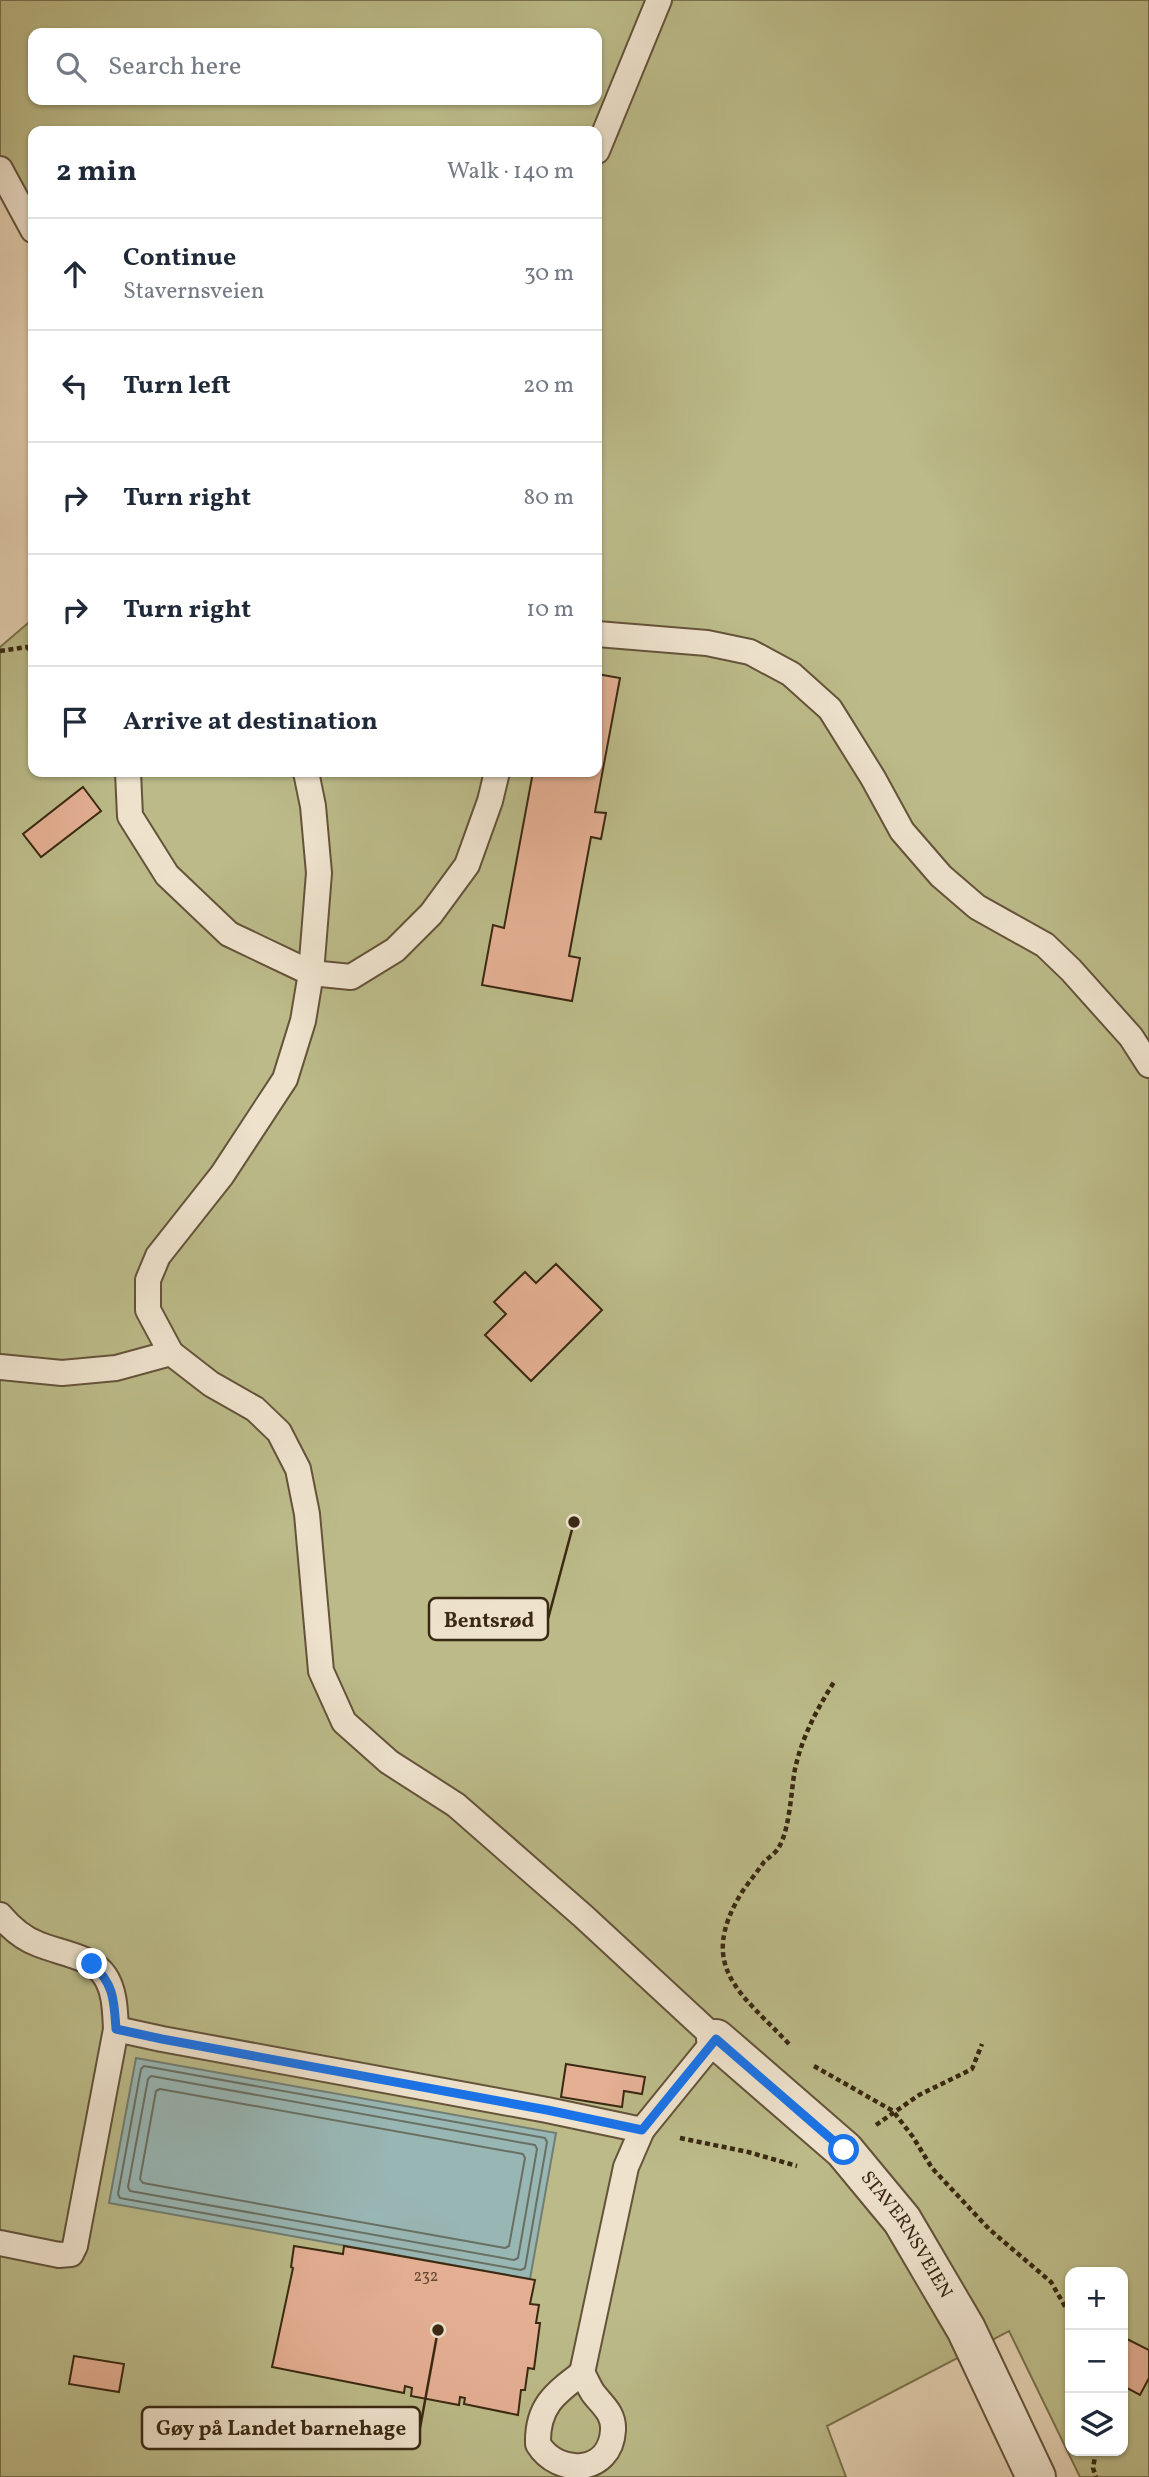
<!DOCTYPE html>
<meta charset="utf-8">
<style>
body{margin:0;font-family:Vollkorn,serif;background:#f2f2f3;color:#1f2937}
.controls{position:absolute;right:21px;bottom:21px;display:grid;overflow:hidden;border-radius:14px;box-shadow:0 2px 5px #0004}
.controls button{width:63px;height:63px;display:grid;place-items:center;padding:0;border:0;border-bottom:2px solid #e0e1e3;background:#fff;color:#1f2937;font:35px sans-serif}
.stop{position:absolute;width:21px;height:21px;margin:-16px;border:5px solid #1a73e8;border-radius:50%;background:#fff}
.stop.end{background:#1a73e8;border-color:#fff;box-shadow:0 2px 7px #0008}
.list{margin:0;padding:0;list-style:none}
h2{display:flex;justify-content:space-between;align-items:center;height:91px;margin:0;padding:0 28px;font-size:30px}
h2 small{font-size:23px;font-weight:400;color:#747a83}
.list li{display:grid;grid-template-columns:46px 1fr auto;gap:21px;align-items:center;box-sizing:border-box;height:112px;padding:0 28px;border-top:2px solid #e0e1e3}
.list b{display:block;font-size:26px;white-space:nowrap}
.list p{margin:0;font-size:23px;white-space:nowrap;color:#747a83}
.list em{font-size:23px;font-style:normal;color:#747a83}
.icon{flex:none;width:38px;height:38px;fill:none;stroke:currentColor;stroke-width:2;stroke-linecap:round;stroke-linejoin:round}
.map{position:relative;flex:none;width:1149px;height:2477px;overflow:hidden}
.search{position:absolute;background:#fff;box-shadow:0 2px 5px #0004;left:28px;top:28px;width:574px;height:77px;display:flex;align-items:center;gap:18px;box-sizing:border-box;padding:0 24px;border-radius:14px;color:#747a83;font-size:26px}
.panel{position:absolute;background:#fff;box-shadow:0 2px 5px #0004;left:28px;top:126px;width:574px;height:651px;border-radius:14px}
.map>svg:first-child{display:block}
.green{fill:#bbba88;stroke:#7a724d;stroke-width:2;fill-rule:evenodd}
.water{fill:#98b6b4;stroke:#727e73;stroke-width:2}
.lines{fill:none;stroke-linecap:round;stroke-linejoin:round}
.shore{stroke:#697063;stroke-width:2}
.building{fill:#e4af93;stroke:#3a2912;stroke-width:2}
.service-casing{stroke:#65533a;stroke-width:28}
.minor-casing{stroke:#65533a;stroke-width:42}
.path{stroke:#3a2912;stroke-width:4.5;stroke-dasharray:5 3.5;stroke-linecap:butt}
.service{stroke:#eee2cd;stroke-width:24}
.minor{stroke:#eee2cd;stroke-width:38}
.route{stroke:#1a73e8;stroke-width:9}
.labels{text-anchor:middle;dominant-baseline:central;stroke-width:6;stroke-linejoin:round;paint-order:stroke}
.number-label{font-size:16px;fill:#644a32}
.street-label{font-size:19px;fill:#3a2912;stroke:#eee2cd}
.leader{fill:none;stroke:#3a2912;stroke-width:2.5}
.callout-dot{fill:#3a2912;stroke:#eee2cd;stroke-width:2.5}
.callout{fill:#eee2cd;stroke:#3a2912;stroke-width:2.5}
.callout-label{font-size:21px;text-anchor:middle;font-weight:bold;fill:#3a2912}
</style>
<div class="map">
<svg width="1149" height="2477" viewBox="0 0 1149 2477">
<rect width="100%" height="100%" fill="#e5d2b2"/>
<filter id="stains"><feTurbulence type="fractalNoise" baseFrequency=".00286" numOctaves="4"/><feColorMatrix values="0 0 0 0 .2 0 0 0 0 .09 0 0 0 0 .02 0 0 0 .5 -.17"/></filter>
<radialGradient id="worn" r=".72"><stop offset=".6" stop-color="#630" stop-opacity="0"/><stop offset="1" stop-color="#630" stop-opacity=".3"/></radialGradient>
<path class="green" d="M0,0h1149v2477h-69l-71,-146 -182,95 19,51h-846v-1830l33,-28v153h564v-641h-564v109l-33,-61zM33,33h564v67h-564zM1070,2272h53v179h-53z"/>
<polygon class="water" points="136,2058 556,2133 530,2279 109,2203"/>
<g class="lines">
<g class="shore">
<polygon points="144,2066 545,2138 547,2142 525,2268 521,2270 120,2198 118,2194 141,2069"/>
<polygon points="151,2076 535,2145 537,2149 518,2258 514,2260 130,2191 128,2187 148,2079"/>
<polygon points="160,2089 523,2154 525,2158 509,2246 505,2248 143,2183 140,2179 156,2091"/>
</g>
</g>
<g class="building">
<polygon points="597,674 620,678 595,812 606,813 601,839 591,837 569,956 580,958 572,1001 482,985 493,925 504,928 533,772 597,772"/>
<polygon points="83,787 101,811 41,857 23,834"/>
<polygon points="556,1264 602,1310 531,1381 485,1335 506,1314 494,1302 525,1272 536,1283"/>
<polygon points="566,2064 645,2077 642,2094 624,2091 622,2107 561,2097"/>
<polygon points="294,2246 343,2254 344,2246 535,2280 530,2304 539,2305 536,2323 540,2323 534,2369 528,2368 525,2390 521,2390 518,2415 464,2404 465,2398 460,2397 459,2405 411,2396 412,2388 405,2386 404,2393 272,2367 293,2268 291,2267"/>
<polygon points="1123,2337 1149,2350 1149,2378 1140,2395 1123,2386"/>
<polygon points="74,2356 124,2364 119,2392 69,2384"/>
</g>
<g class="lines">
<defs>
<g id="service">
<polyline points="597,151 659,0"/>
<polyline points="0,169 33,230"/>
<polyline points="597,634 707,643 750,652 791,674 830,709 873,778 902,831 941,876 977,907 1045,945 1071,970 1131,1037 1149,1065"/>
<polyline points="128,772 130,816 167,875 229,934 311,973 351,977 395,950 431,914 467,865 490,801 497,772"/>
<polyline points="306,772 313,806 319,873 311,973 303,1021 285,1079 222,1175 158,1256 148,1280 148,1310 171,1353 211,1384 255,1409 279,1432 298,1469 307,1514 321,1671 344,1722 389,1762 456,1805 583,1916 716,2039 642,2130 626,2167 582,2373"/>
<polyline points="0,1367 62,1373 116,1368 171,1353"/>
<path d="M0,1915c11,13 22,23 38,29 21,9 54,12 67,32 10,15 10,35 11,53l-41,217 -4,8 -12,1 -59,-12"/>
<polyline points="116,2029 162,2039 547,2110 642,2130"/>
<path d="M582,2373c4,6 7,14 11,20 9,12 21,20 20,37 -2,44 -55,47 -75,14 -1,-37 16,-50 44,-71z"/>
</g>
<g id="minor">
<path id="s1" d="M716,2039l128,111 58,70 64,109 70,148"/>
</g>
</defs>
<use href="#service" class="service-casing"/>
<use href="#minor" class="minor-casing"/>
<g class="path">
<polyline points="0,651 27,647 33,654"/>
<path d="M789,2044c-48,-51 -93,-77 -47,-152 7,-10 15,-20 22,-30 5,-5 12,-9 15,-15 11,-19 12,-56 16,-78 7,-32 22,-60 39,-87"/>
<polyline points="814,2066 893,2111 913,2137 932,2168 989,2229 1051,2282 1070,2315"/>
<polyline points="876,2125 919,2095 972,2069 982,2044"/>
<polyline points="680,2138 748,2152 797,2166"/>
<polyline points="1096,2451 1093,2468 1096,2477"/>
</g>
<use href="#service" class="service"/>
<use href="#minor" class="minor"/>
</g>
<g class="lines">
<path class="route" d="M92,1964c22,20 22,36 24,65l46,10 385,71 95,20 74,-91 128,111"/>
</g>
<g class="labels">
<g class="number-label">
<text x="426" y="2277">232</text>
</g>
<g class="street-label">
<text stroke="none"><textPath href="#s1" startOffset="275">STAVERNSVEIEN</textPath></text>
</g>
</g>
<path class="leader" d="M574 1522L548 1619M438 2330L420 2428"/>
<g class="callout-dot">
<circle cx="574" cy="1522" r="7"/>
<circle cx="438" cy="2330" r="7"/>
</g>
<g class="callout">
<rect x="429" y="1598" width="119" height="42" rx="7"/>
<rect x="142" y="2407" width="278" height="42" rx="7"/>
</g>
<g class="callout-label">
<text x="489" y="1627">Bentsrød</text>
<text x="281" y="2435">Gøy på Landet barnehage</text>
</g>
<rect width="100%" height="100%" filter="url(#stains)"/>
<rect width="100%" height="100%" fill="url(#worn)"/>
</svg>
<div class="controls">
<button>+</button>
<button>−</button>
<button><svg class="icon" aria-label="layers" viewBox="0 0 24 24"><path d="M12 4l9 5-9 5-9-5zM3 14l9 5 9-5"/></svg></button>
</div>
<div class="stop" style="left:844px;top:2150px"></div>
<div class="stop end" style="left:92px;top:1964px"></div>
<div class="search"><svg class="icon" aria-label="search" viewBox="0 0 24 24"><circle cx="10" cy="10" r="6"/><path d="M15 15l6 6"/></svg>Search here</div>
<section class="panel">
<h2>2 min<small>Walk · 140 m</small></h2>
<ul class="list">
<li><svg class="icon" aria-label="ahead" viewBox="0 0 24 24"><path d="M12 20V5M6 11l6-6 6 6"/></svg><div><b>Continue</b><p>Stavernsveien</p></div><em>30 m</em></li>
<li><svg class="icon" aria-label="left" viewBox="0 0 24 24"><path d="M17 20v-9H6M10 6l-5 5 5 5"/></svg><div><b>Turn left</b></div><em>20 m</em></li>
<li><svg class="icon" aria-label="right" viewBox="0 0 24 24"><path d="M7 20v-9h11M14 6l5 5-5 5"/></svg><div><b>Turn right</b></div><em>80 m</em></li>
<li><svg class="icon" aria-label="right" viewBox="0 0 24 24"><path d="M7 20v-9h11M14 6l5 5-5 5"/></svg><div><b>Turn right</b></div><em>10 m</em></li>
<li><svg class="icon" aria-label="arrive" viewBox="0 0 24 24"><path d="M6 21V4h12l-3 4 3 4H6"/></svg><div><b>Arrive at destination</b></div></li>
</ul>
</section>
</div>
